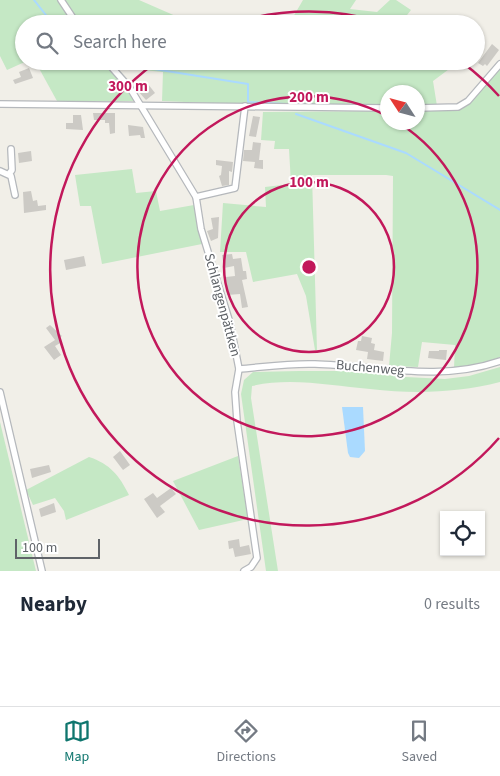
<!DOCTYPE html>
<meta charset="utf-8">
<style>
body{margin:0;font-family:"Source Sans 3",sans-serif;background:#f6f6f7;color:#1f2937}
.controls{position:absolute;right:15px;bottom:15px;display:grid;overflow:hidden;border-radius:0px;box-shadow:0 1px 4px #0004}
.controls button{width:45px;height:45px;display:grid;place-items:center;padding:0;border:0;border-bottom:1px solid #e0e1e3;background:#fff;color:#1f2937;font:25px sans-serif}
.compass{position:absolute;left:380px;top:85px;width:45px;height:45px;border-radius:50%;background:#fff;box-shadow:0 1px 4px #0004;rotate:306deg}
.scale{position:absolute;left:15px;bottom:12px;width:85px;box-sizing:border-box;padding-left:5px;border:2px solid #5f6368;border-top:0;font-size:14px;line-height:18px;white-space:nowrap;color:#5f6368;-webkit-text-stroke:4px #fff;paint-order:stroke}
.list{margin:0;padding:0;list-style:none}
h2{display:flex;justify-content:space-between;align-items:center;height:65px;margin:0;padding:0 20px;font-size:21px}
h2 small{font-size:16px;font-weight:400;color:#747a83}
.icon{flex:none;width:28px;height:28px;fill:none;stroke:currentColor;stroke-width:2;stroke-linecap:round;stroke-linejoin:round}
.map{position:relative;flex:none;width:500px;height:571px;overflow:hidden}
.search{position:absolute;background:#fff;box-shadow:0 1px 4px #0004;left:15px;right:15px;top:15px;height:55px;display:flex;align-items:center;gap:12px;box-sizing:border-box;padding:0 18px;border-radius:28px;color:#747a83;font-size:19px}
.sheet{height:135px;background:#fff}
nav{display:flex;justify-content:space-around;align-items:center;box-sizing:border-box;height:70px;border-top:1px solid #e0e1e3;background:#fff;font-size:14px;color:#747a83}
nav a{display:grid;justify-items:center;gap:2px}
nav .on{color:#0f766e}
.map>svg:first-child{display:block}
.green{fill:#c5e8c5}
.water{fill:#aadaff}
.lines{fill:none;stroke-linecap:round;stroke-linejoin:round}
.stream{stroke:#aadaff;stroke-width:2}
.building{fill:#cccac5}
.minor-casing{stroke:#b5b8bc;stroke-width:8}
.minor{stroke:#fff;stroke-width:5.5}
.ring{fill:none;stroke:#c2185b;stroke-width:2.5}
.labels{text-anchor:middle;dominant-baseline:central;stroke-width:4;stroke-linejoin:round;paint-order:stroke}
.street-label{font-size:14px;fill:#5f6368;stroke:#fff}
.centre{fill:#c2185b;stroke:#fff;stroke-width:2.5}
.ring-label{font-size:15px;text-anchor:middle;font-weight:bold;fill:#c2185b;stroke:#fff;stroke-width:4;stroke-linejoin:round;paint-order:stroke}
</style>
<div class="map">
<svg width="500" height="571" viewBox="0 0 500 571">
<rect width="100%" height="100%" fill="#f1efe8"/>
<g class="green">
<polygon points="0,0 59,0 74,24 24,24 24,61 27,61 7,70 0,56"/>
<polygon points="63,0 139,0 194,24 79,24"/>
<polygon points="303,0 356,0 350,9 377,12 390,0 396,0 411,10 400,24 289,24"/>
<polygon points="35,61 104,61 127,89 134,101 57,101"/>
<polygon points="108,61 460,61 433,81 437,106 418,105 418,92 388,92 387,105 280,106 162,101 163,72 112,67"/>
<polygon points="500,67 500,357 482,364 454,368 455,345 422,342 418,367 389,366 392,333 393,176 386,175 312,175 317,350 315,350 306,296 297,274 253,282 246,252 220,252 223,203 266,207 265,187 291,184 289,149 274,149 275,141 261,140 263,112 387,111 388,122 418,122 418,111 452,111 460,109"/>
<polygon points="132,169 136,193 156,191 160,211 194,205 202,244 102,264 91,206 80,206 75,175"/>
<path d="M500,367v15c-43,11 -86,12 -130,7 -39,-3 -78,-12 -118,-3l-1,12 27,173h-12l-25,-177 3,-14 9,-8 46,-1h47l60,6 39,2 24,-3z"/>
<polygon points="0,422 36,571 0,571"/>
<polygon points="238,456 248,519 199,530 173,481"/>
<path d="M89,457c21,7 30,18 40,38l-63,25 -2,-9 -9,-13 -22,7 -7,-15z"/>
</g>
<polygon class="water" points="342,407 363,407 365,451 359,458 350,457 348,453"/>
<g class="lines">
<g class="stream">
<polyline points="34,0 53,24"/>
<polyline points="110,62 248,84 248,102 285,104"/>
<polyline points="296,114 406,153 500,210"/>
</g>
</g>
<g class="building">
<polygon points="492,44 499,50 487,66 485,64 483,66 478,63"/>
<polygon points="29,68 33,78 15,84 13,80 21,77 19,72"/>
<polygon points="148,84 155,93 146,100 137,90"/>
<polygon points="93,113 115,113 115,133 110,134 109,123 105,123 105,120 94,120"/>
<polygon points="73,115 81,115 83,130 66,129 66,123 73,123"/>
<polygon points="253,116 260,117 256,137 249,136"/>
<polygon points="128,125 143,127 145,138 141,138 140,135 129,136"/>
<polygon points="253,142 261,143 259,160 263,160 263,169 254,168 255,162 243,161 244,150 252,150"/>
<polygon points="31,151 32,161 19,163 18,153"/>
<polygon points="216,160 233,162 232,172 229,171 229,185 222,186 219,176 221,175 222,166 216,165"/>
<polygon points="31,191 33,201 37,200 38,206 46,205 46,210 24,213 23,192"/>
<polygon points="219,217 218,238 211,241 207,231 213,229 211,218"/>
<polygon points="232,254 233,259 241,258 243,271 246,271 247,279 242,280 248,307 242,308 240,294 227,295 226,277 235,276 234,266 224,268 222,255"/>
<polygon points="84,256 86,266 66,270 64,260"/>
<polygon points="50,325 62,336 59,338 62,342 55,346 61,355 54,360 44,347 55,340 46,328"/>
<polygon points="362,336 372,338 371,343 375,344 374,350 384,352 383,361 367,359 368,352 356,350 358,341 361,341"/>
<polygon points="439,350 447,350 446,360 428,358 429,351 439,351"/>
<polygon points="120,451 130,465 123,470 113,457"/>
<polygon points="49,465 51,472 32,478 30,469"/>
<polygon points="171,488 176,494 160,506 165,512 157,518 144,499 153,493 157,498"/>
<polygon points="54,503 56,512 41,517 39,509"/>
<polygon points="239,539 240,547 249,545 251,554 235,557 233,548 229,549 228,541"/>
</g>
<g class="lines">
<defs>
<g id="minor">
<polyline points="61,0 77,24"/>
<polyline points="106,61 130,88 196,197 201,229 230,323 239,369 235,392 237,421 257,558 251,567 244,571"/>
<polyline points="0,104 388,108"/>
<polyline points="418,108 458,107 468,101 500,64"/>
<polyline points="0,171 11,176 15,195"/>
<polyline points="9,174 12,170 11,149"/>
<polyline points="196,197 235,188 245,106"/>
<path d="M239,369c25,-2 51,-6 76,-5 63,2 124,18 185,-3"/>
<polyline points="0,392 42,571"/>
</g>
</defs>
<use href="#minor" class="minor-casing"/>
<use href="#minor" class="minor"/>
</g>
<g class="ring">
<circle cx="309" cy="267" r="85"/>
<path d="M399 123A170 170 0 1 1 387 116"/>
<path d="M499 438A256 256 0 1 1 155 63M230 24A256 256 0 0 1 388 24M463 63A256 256 0 0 1 499 96"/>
</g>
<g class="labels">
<g class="street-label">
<text transform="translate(222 305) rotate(75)">Schlangenpättken</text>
<text transform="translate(370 368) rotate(5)">Buchenweg</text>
</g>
</g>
<circle cx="309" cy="267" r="8" class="centre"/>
<g class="ring-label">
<text x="128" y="91">300 m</text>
<text x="309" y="102">200 m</text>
<text x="309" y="187">100 m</text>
</g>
</svg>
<div class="controls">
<button><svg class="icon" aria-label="locate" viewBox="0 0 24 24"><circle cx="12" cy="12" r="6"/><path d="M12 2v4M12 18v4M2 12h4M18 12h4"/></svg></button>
</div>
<svg class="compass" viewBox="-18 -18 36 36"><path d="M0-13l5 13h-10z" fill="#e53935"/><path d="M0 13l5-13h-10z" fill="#747a83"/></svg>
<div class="scale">100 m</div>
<div class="search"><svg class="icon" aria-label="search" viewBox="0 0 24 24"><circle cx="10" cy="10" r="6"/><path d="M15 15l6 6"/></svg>Search here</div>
</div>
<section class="sheet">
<h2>Nearby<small>0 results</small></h2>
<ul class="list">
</ul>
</section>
<nav>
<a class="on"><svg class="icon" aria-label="map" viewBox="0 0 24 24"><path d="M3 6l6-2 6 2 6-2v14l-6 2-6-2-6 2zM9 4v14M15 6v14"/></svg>Map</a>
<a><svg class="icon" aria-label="directions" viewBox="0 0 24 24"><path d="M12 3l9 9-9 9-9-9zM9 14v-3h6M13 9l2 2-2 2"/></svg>Directions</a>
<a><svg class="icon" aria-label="saved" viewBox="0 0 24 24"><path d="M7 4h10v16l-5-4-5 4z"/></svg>Saved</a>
</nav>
